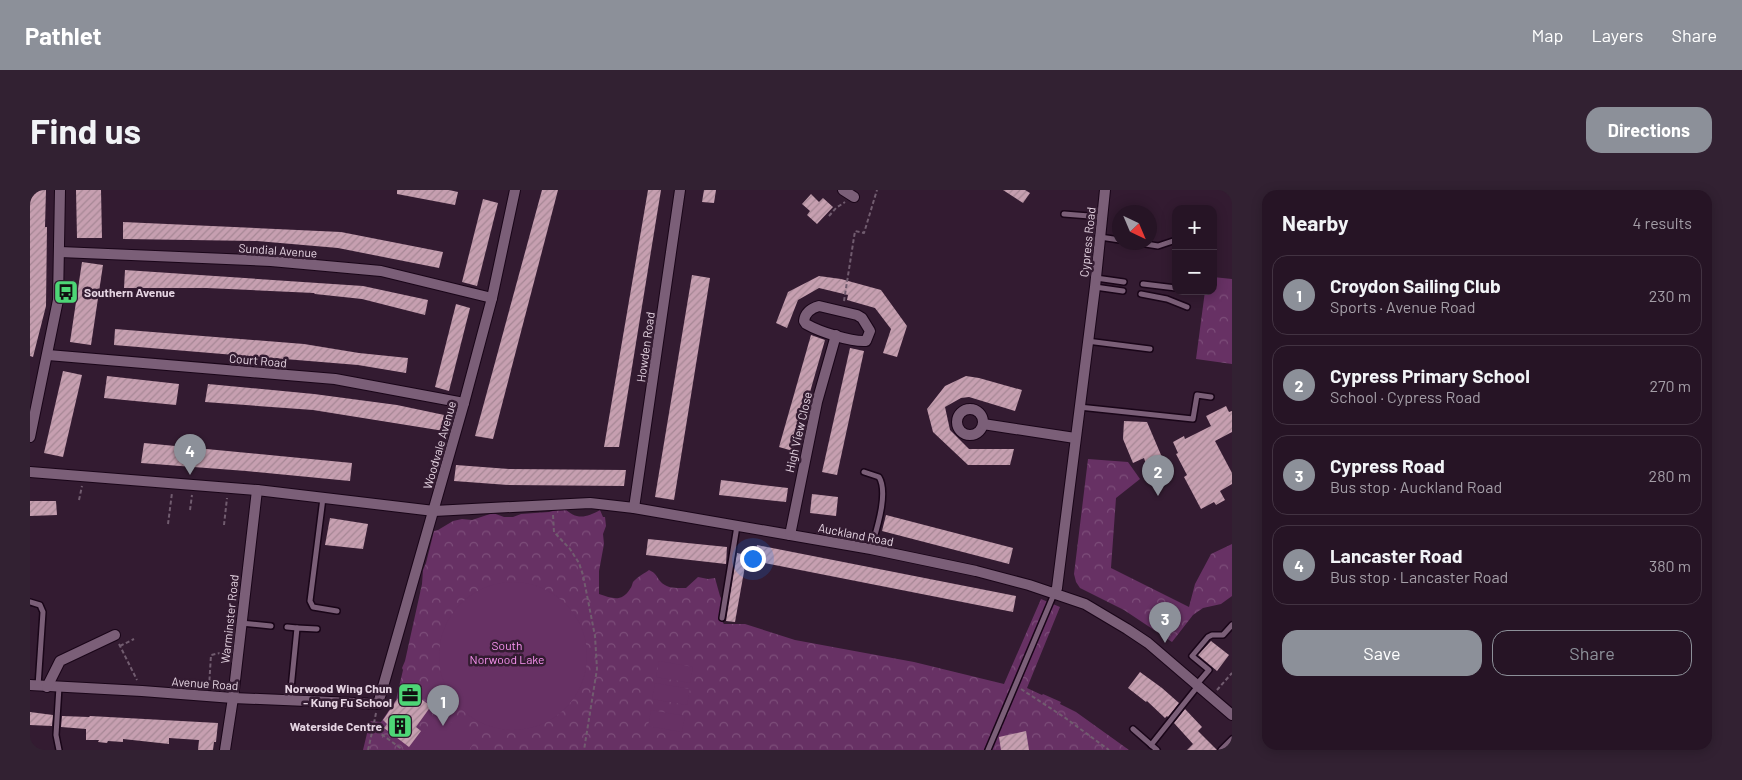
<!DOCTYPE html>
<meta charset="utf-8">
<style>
body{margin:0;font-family:Barlow,sans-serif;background:#322132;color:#f1f3f6}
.controls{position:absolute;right:15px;top:15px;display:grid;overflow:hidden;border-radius:10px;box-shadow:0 2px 12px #0003}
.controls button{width:45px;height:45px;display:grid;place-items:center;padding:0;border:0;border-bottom:1px solid #423342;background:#261425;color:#f1f3f6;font:25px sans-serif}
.compass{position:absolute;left:1082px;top:15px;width:45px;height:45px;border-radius:50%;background:#261425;box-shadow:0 2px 12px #0003;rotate:136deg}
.you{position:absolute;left:722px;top:368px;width:18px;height:18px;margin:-12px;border:4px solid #fff;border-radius:50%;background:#1a73e8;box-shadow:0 0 0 8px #1a73e833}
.badge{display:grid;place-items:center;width:32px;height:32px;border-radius:50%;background:#8c9099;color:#fff;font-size:16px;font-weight:700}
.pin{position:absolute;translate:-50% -41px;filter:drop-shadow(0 1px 2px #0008)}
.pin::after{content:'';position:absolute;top:26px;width:18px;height:15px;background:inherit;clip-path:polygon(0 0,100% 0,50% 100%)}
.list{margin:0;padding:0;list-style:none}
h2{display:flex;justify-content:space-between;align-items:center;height:65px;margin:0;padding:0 20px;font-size:21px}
h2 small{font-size:16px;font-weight:400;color:#a49ea7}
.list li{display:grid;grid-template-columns:32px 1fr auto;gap:15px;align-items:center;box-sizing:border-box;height:80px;margin:0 10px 10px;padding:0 10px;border:1px solid #423342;border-radius:15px}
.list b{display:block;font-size:19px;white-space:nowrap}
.list p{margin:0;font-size:16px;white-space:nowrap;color:#a49ea7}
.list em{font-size:16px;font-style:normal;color:#a49ea7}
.actions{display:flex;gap:10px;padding:15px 20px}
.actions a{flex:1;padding:11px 0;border:1px solid #8c9099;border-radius:15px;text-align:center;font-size:18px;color:#8c9099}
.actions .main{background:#8c9099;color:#fff}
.map{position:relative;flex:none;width:1202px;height:560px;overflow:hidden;border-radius:15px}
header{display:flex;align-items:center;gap:30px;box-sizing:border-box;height:70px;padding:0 25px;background:#8c9099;color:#fff}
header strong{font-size:24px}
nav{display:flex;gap:28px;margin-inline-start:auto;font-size:18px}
.intro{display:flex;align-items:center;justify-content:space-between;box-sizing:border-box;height:120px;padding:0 30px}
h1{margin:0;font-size:35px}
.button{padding:12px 22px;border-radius:15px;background:#8c9099;color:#fff;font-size:18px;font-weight:700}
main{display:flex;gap:30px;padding:0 30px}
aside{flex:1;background:#261425;border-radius:15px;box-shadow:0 2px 12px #0003}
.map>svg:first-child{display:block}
.forest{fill:url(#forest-crowns)}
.garden{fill:#673164}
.building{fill:url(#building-hatch)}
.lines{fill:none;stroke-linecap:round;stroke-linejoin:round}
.service-casing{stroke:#190518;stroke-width:8}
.minor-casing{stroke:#190518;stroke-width:12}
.path{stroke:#715c6f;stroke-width:2;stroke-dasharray:4 2.5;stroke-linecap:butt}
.service{stroke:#7b5f78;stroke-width:5}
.minor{stroke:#7b5f78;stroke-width:10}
.labels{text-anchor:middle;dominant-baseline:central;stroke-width:5;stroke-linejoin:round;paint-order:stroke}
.street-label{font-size:12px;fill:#e5d4e2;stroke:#331b31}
.poi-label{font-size:12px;font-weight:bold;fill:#e5d4e2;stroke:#331b31;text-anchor:end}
.park-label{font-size:12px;fill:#f994f1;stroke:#331b31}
</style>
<header>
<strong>Pathlet</strong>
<nav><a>Map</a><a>Layers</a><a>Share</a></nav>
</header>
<div class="intro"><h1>Find us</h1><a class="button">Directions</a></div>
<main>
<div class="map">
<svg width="1202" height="560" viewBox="0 0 1202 560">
<defs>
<pattern id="forest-crowns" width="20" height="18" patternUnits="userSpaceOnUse" patternTransform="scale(1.25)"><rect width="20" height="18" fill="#673164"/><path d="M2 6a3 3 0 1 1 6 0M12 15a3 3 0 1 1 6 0" fill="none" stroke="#7d4e7a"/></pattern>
<pattern id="building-hatch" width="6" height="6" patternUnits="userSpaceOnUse" patternTransform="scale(1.25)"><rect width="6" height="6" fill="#c69fb0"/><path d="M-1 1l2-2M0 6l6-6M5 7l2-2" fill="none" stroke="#a68795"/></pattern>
</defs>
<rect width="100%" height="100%" fill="#331b31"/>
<g class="forest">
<polygon points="1183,87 1202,89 1202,174 1166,169 1175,101 1183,101"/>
<polygon points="1058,269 1098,272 1110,289 1086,308 1081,378 1159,417 1165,394 1181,364 1202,354 1202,406 1191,414 1173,418 1163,425 1142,452 1094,420 1050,398 1046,392 1044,384"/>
<path d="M534,318c12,12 22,10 36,2l3,7h2l1,9 -3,8 1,10 -5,27v23c13,4 22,9 31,-5 2,-2 2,-5 3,-7 4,-5 12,-9 16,-12 7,3 7,6 11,11 7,8 16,7 26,7l12,-11 10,2 7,-1 5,18 6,12 -6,11 4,5h21l50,16 119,22 90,22 37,-85 19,8 -33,81 15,7 1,-1 18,8 -1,2 16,8 53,38h-766l7,-29 11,1 15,-22 7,-30 -1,-2 3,-7 17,-77 1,-14 3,-7 8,-32 4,-1 15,-9 9,-2 10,1 21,-7 11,4h9l8,-3 28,-2z"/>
</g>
<g class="garden">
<circle cx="483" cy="466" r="74"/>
<polygon points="629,471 663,477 660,493 626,487"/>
<polygon points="625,493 660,499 657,515 622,509"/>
<polygon points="621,520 655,526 652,542 618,536"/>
<polygon points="407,523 446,549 439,560 383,560"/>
</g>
<g class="building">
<polygon points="0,0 16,0 15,37 17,37 16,116 3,167 0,166"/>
<polygon points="46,0 71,0 72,48 47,48"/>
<polygon points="367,0 419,0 428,2 425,15 367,4"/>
<polygon points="512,0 528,0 463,249 445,246"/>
<polygon points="618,0 631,0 589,257 574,257"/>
<polygon points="674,0 686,0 684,13 672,12"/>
<polygon points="973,0 995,0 1000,3 993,13"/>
<polygon points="781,4 789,12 793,8 803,17 787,34 777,25 780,21 772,14"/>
<polygon points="453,9 468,13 447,96 432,92"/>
<polygon points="93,32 311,42 413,62 409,78 308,58 227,51 93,49"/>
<polygon points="52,72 73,75 61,155 40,152"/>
<polygon points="95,80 333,96 398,110 395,125 332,109 285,104 284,103 177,98 94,98"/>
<polygon points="662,85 680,88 644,310 625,307"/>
<polygon points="789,86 811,89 851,100 877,136 867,167 853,163 861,139 845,118 817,110 818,105 789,98 768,110 757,138 746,133 758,102"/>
<polygon points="426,114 440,118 419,201 405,197"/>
<polygon points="85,139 274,154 329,163 378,168 376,183 328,175 84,155"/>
<polygon points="781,145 795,150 763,261 749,257"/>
<polygon points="820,158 834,161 807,285 792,282"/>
<polygon points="33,181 52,185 33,267 14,263"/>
<polygon points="77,186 149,194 146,215 74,208"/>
<polygon points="936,186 949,188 992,200 985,221 939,207 931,208 915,217 920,240 939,259 984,259 980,275 938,275 903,242 897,219 915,196"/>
<polygon points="178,194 284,204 367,215 419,226 414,241 283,220 175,212"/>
<polygon points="1196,216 1199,222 1202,221 1202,242 1185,251 1202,283 1202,294 1190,301 1195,310 1186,315 1184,312 1171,319 1154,287 1157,285 1146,264 1148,263 1143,252 1154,246 1155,249 1181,236 1176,226"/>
<polygon points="1094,231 1117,232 1140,286 1122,293 1114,268 1103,273 1093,249"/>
<polygon points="114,253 322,273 320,291 216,281 111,273"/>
<polygon points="426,275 479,279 596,280 594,296 478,295 424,291"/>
<polygon points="691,290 758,298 756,312 689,305"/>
<polygon points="782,304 808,307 806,326 780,323"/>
<polygon points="0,311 26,311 27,325 0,326"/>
<polygon points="856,325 983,358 979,374 852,341"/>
<polygon points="300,328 338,334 333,359 295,355"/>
<polygon points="618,349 697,357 696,374 616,365"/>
<polygon points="727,355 986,406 983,422 724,371"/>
<polygon points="707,363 717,365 705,432 696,431"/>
<polygon points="1181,451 1199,465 1187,481 1168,465"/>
<polygon points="1110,482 1132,498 1149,513 1138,527 1137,526 1135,528 1117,511 1116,512 1098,498"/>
<polygon points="375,498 401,516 386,537 391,541 379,557 354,538 357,534 353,530"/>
<polygon points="1155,519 1172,537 1168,541 1187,560 1157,560 1163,554 1144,533"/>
<polygon points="0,522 23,525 22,536 0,535"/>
<polygon points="32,526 59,527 60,526 188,533 186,552 184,552 183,560 168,560 169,550 139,548 139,554 93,549 93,552 78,551 77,553 68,552 69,550 56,550 56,539 31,537"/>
<polygon points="996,541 999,560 971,560 969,547"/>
</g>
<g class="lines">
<defs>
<g id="service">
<polyline points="1034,24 1072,27"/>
<polyline points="1070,47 1090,50"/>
<polyline points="1103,52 1128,56 1146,50"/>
<polyline points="1066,88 1094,92"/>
<polyline points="1113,94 1146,98"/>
<polyline points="1065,97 1093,101"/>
<polyline points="1111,104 1137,109 1157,117"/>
<polyline points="1057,151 1120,159"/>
<polyline points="1049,217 1163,229 1167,205 1181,207"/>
<path d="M834,282l15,5c10,16 -3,54 -8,72"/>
<polyline points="293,308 280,411 283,417 307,421"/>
<polyline points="0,412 10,415 13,422 8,496"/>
<polyline points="692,428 707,336"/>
<polyline points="211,433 241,436"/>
<polyline points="257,437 267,438"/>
<polyline points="1167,494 1179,480 1162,466 1178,447 1182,445 1193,445 1202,435"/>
<polyline points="29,497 26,545 29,560"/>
<polyline points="260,509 267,438 287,439"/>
<polyline points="1103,539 1127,560"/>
<polyline points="1121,555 1168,496"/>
<polyline points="958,560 1024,404"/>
<polyline points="1191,560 1202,549"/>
</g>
<g id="minor">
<polyline points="813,0 824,7"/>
<polyline points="30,62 241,71 351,81 462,108"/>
<path d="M789,116l38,9 5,3 8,13 -4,10c-15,1 -46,-9 -60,-17l-2,-3c1,-9 8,-13 15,-15z"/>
<polyline points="18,165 305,189 434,213"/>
<circle cx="940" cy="232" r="13"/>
<polyline points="953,234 1045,248"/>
<polyline points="0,247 28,110 30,0"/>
<polyline points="0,282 227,300 404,321 560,313 604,318 841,359 946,381 999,395 1055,414 1097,439 1118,453 1202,525"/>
<polyline points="604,318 650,0"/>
<polyline points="760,345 787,212 806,145"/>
<polyline points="1024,403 1027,398 1065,97 1075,0"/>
<polyline points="0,495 112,501 203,508 348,514 434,213 462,108 485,0"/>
<polyline points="17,497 30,471 85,445"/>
<polyline points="195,560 203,508 227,300"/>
</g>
</defs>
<use href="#service" class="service-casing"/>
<use href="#minor" class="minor-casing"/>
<g class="path">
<polyline points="799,26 806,18 815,12"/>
<polyline points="814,111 825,41 834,43 847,0"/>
<polyline points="49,310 52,296"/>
<polyline points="160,320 162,305"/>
<polyline points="523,325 524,342 540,359 549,373 553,385 565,446 567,479 554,560"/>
<polyline points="138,334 142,303"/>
<polyline points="194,335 197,308"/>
<polyline points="89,454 107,490"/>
<polyline points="90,456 104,449"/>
<polyline points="179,497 181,465 199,461"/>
<polyline points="991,499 1034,527 1079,560"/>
<polyline points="1187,500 1202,483"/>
<polyline points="346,523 343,538 373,560"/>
<polyline points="338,560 343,538"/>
</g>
<use href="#service" class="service"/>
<use href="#minor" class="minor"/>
</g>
<defs>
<symbol id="bus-square" viewBox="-11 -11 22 22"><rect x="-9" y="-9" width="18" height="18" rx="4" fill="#4dd676" stroke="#331b31"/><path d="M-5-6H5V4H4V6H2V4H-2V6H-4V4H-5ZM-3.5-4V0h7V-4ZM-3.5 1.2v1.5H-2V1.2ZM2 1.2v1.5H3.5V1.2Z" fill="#111"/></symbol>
<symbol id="office-square" viewBox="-11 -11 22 22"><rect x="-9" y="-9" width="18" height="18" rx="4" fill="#4dd676" stroke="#331b31"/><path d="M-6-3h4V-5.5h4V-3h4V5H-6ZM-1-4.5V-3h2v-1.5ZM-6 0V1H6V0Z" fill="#111"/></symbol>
<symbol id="building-square" viewBox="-11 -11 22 22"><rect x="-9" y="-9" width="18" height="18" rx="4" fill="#4dd676" stroke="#331b31"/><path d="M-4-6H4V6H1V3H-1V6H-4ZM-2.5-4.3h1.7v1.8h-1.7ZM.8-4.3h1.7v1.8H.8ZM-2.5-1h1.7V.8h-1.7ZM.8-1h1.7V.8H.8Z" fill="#111"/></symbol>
</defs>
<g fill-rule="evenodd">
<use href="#bus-square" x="22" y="88" width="28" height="28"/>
<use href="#office-square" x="366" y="491" width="28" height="28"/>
<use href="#building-square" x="356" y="522" width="28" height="28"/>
</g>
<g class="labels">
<g class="street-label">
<text transform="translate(1057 52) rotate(-84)">Cypress Road</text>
<text transform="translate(248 60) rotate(4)">Sundial Avenue</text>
<text transform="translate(615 157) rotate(-82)">Howden Road</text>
<text transform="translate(228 170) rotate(5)">Court Road</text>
<text transform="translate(768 242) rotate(-77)">High View Close</text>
<text transform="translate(409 255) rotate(-74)">Woodvale Avenue</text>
<text transform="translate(826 344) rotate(11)">Auckland Road</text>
<text transform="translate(199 429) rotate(-84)">Warminster Road</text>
<text transform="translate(175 493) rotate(4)">Avenue Road</text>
</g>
<g class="poi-label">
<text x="54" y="102" text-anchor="start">Southern Avenue</text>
<text x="362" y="498">Norwood Wing Chun<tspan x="362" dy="14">- Kung Fu School</tspan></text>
<text x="352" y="536">Waterside Centre</text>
</g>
<g class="park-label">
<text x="477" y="455">South<tspan x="477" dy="14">Norwood Lake</tspan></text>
</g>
</g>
</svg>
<div class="controls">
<button>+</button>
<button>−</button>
</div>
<svg class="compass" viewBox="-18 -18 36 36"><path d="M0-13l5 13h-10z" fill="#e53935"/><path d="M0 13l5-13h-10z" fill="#a49ea7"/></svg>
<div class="you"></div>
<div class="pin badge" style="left:413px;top:536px">1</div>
<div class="pin badge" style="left:1128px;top:306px">2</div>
<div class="pin badge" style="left:1135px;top:453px">3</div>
<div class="pin badge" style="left:160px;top:285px">4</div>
</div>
<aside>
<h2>Nearby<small>4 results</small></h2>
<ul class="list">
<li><span class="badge">1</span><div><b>Croydon Sailing Club</b><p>Sports · Avenue Road</p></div><em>230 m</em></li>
<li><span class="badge">2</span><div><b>Cypress Primary School</b><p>School · Cypress Road</p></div><em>270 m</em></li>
<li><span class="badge">3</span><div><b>Cypress Road</b><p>Bus stop · Auckland Road</p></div><em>280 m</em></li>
<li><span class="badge">4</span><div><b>Lancaster Road</b><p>Bus stop · Lancaster Road</p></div><em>380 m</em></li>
</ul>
<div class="actions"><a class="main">Save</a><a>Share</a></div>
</aside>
</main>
